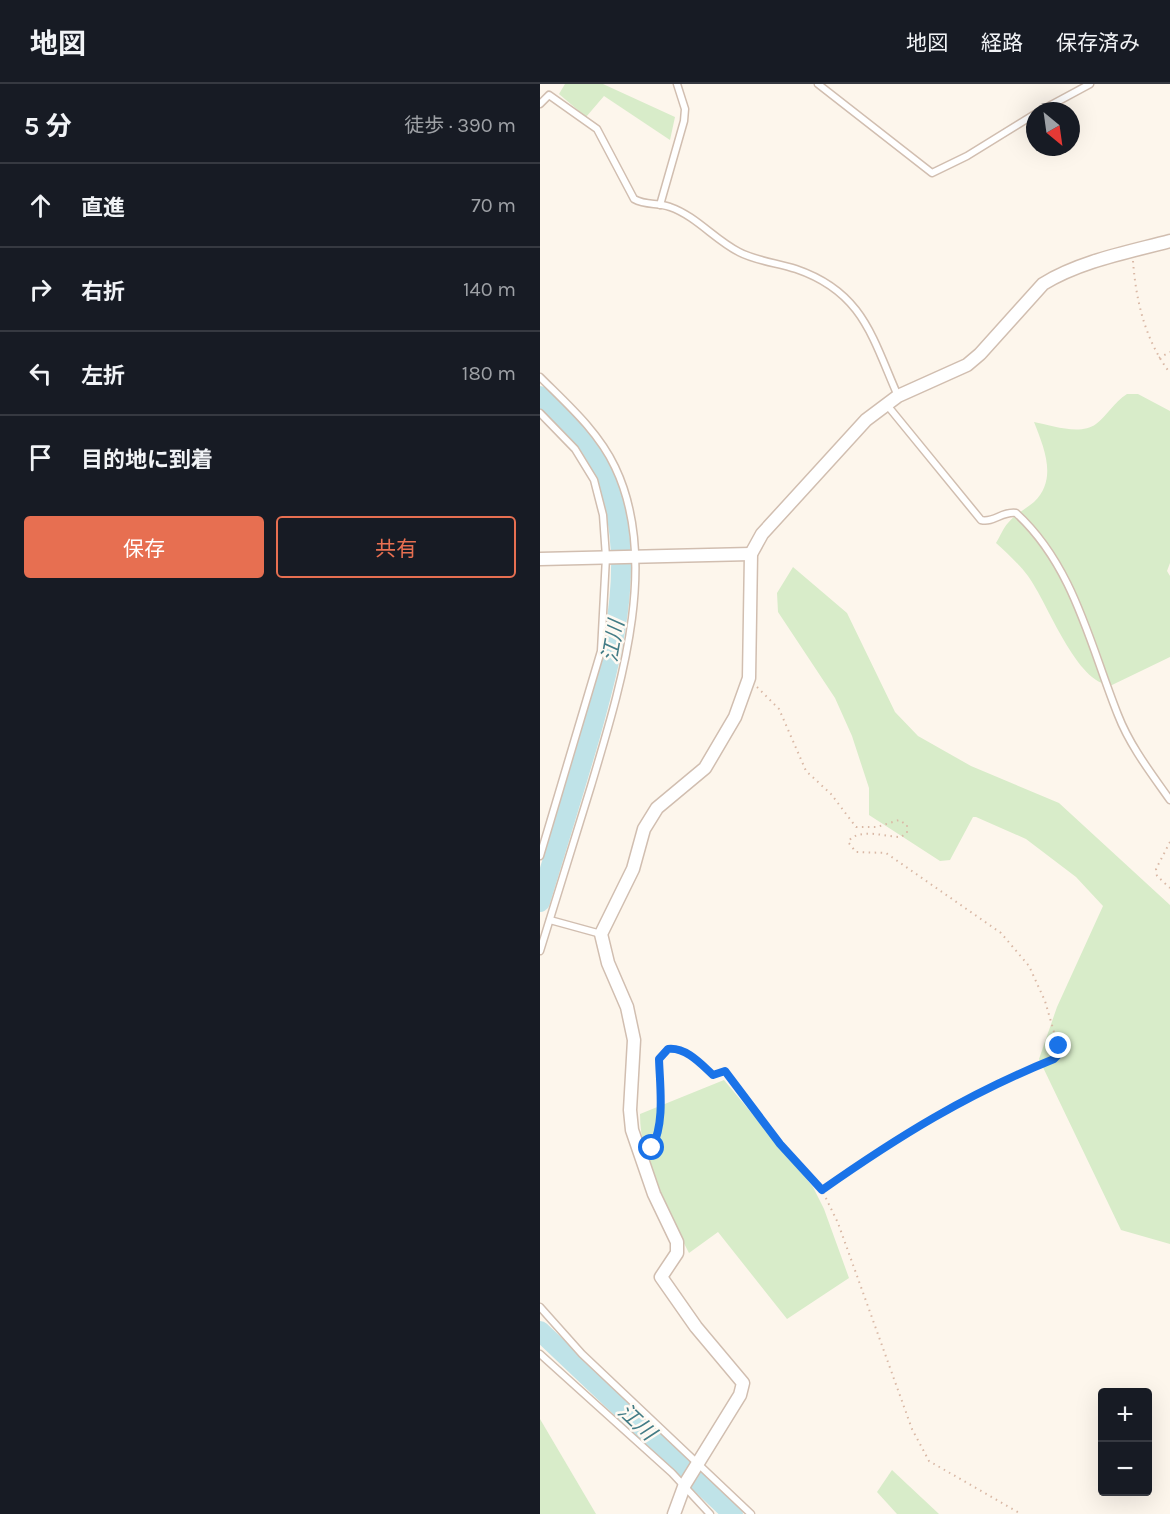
<!DOCTYPE html>
<html lang="ja">
<meta charset="utf-8">
<style>
body{margin:0;font-family:Karla,"Noto Sans JP",sans-serif;background:#20242c;color:#f1f3f6}
.controls{position:absolute;right:18px;bottom:18px;display:grid;overflow:hidden;border-radius:6px;box-shadow:0 6px 24px #0002}
.controls button{width:54px;height:54px;display:grid;place-items:center;padding:0;border:0;border-bottom:2px solid #363941;background:#171b24;color:#f1f3f6;font:30px sans-serif}
.compass{position:absolute;left:486px;top:18px;width:54px;height:54px;border-radius:50%;background:#171b24;box-shadow:0 6px 24px #0002;rotate:151deg}
.stop{position:absolute;width:18px;height:18px;margin:-14px;border:4px solid #1a73e8;border-radius:50%;background:#fff}
.stop.end{background:#1a73e8;border-color:#fff;box-shadow:0 2px 6px #0008}
.list{margin:0;padding:0;list-style:none}
h2{display:flex;justify-content:space-between;align-items:center;height:78px;margin:0;padding:0 24px;font-size:26px}
h2 small{font-size:20px;font-weight:400;color:#9ea1a6}
.list li{display:grid;grid-template-columns:39px 1fr auto;gap:18px;align-items:center;box-sizing:border-box;height:84px;padding:0 24px;border-top:2px solid #363941}
.list b{display:block;font-size:22px;white-space:nowrap}
.list em{font-size:20px;font-style:normal;color:#9ea1a6}
.actions{display:flex;gap:12px;padding:18px 24px}
.actions a{flex:1;padding:14px 0;border:2px solid #e76f51;border-radius:6px;text-align:center;font-size:21px;color:#e76f51}
.actions .main{background:#e76f51;color:#fff}
.icon{flex:none;width:33px;height:33px;fill:none;stroke:currentColor;stroke-width:2;stroke-linecap:round;stroke-linejoin:round}
.map{position:relative;flex:none;width:630px;height:1430px;overflow:hidden}
header{display:flex;align-items:center;gap:36px;box-sizing:border-box;height:84px;padding:0 30px;background:#171b24;border-bottom:2px solid #363941}
header strong{font-size:28px}
nav{display:flex;gap:33px;margin-inline-start:auto;font-size:21px}
main{display:flex}
aside{flex:1;background:#171b24}
.map>svg:first-child{display:block}
.green{fill:#d8ecc9}
.lines{fill:none;stroke-linecap:round;stroke-linejoin:round}
.river{stroke:#bfe3e8;stroke-width:20}
.lane-casing{stroke:#d1beb0;stroke-width:9}
.street-casing{stroke:#d1beb0;stroke-width:15}
.path{stroke:#d9b8a5;stroke-width:2;stroke-dasharray:1.5 4.5;stroke-linecap:butt}
.lane{stroke:#fff;stroke-width:6}
.street{stroke:#fff;stroke-width:12}
.route{stroke:#1a73e8;stroke-width:8}
.labels{text-anchor:middle;dominant-baseline:central;stroke-width:5;stroke-linejoin:round;paint-order:stroke}
.water-label{font-size:21px;font-style:italic;fill:#437c86;stroke:#fffaf3}
</style>
<header>
<strong>地図</strong>
<nav><a>地図</a><a>経路</a><a>保存済み</a></nav>
</header>
<main>
<aside>
<h2>5 分<small>徒歩 · 390 m</small></h2>
<ul class="list">
<li><svg class="icon" aria-label="ahead" viewBox="0 0 24 24"><path d="M12 20V5M6 11l6-6 6 6"/></svg><div><b>直進</b></div><em>70 m</em></li>
<li><svg class="icon" aria-label="right" viewBox="0 0 24 24"><path d="M7 20v-9h11M14 6l5 5-5 5"/></svg><div><b>右折</b></div><em>140 m</em></li>
<li><svg class="icon" aria-label="left" viewBox="0 0 24 24"><path d="M17 20v-9H6M10 6l-5 5 5 5"/></svg><div><b>左折</b></div><em>180 m</em></li>
<li><svg class="icon" aria-label="arrive" viewBox="0 0 24 24"><path d="M6 21V4h12l-3 4 3 4H6"/></svg><div><b>目的地に到着</b></div></li>
</ul>
<div class="actions"><a class="main">保存</a><a>共有</a></div>
</aside>
<div class="map">
<svg width="630" height="1430" viewBox="0 0 630 1430">
<rect width="100%" height="100%" fill="#fdf6ec"/>
<g class="green">
<polygon points="25,0 63,0 135,33 130,56 64,12 46,33 19,10"/>
<path d="M587,310h11l32,17v152l-3,8 3,5v81l-58,28c-35,1 -64,-82 -84,-109 -9,-12 -21,-23 -32,-33 4,-6 7,-15 12,-20 7,-9 18,-14 26,-21 24,-23 10,-54 0,-80 17,3 46,14 62,2 11,-8 18,-22 31,-30z"/>
<polygon points="253,483 307,529 355,628 378,652 431,682 519,719 630,821 630,1160 581,1146 499,975 517,923 563,822 536,793 486,755 436,733 433,733 410,776 400,777 329,731 329,704 312,652 295,614 238,528 237,509"/>
<path d="M184,996l89,107 11,22 25,69 -62,41 -69,-87 -29,21c-21,-43 -49,-90 -49,-139z"/>
<polygon points="0,1335 56,1430 0,1430"/>
<polygon points="352,1386 399,1430 357,1430 337,1408"/>
</g>
<g class="lines">
<g class="river">
<path d="M0,312c20,20 45,39 58,64 44,86 16,189 -8,276 -16,55 -33,110 -50,166"/>
<polyline points="0,1247 193,1430"/>
</g>
<defs>
<g id="lane">
<polyline points="278,0 392,89 427,72 495,30"/>
<path d="M0,20l9,-9 48,34 37,70c12,7 24,3 36,8 26,9 45,33 69,45 17,9 39,11 57,17 67,23 76,68 102,127"/>
<polyline points="500,27 550,0"/>
<polyline points="120,121 144,37 145,25 137,0"/>
<path d="M0,293c27,27 58,54 75,90 46,96 4,224 -24,319 -17,55 -34,110 -51,165"/>
<path d="M347,321l94,115c13,3 21,-9 35,-7 58,53 74,132 102,202 12,31 33,58 52,85"/>
<polyline points="0,329 35,365 54,396 63,431 66,473 61,567 0,772"/>
<polyline points="10,836 61,850"/>
<polyline points="0,1223 42,1270 211,1430"/>
<polyline points="0,1270 132,1389 170,1430"/>
</g>
<g id="street">
<polyline points="0,475 211,470"/>
<path d="M134,1430l11,-30 55,-89 3,-12 -47,-56 -35,-50 16,-24v-11l-23,-48 -22,-64 -2,-20 4,-70 -7,-33 -19,-44 -7,-29 32,-65 11,-40 13,-21 48,-40 30,-51 14,-39 2,-124 11,-20 104,-114 32,-24 69,-31 13,-11 63,-70c37,-23 86,-32 127,-43"/>
</g>
</defs>
<use href="#lane" class="lane-casing"/>
<use href="#street" class="street-casing"/>
<g class="path">
<path d="M593,177c3,40 12,79 37,112"/>
<polyline points="619,274 630,268"/>
<path d="M217,603l22,22 27,62 25,23 25,33h21l22,-7 8,5v8l-6,4c-15,0 -43,-10 -53,5l8,10 30,1 115,80 28,33 16,35 15,52 -5,6 -100,44 -73,44 -60,43"/>
<polyline points="630,758 616,785 617,792 630,804"/>
<path d="M109,1066c18,-16 11,-68 10,-91l9,-10c18,-2 33,15 45,26l12,-4 56,73 41,46 16,33 74,206 17,32 92,53"/>
</g>
<use href="#lane" class="lane"/>
<use href="#street" class="street"/>
</g>
<g class="lines">
<path class="route" d="M112,1064c13,-26 8,-60 7,-89l9,-10c18,-2 33,15 45,26l12,-4 55,73 42,46c77,-54 145,-96 232,-131l6,-6 -1,-7"/>
</g>
<g class="labels">
<g class="water-label">
<text transform="translate(73 557) rotate(-80)">江川</text>
<text transform="translate(97 1338) rotate(43)">江川</text>
</g>
</g>
</svg>
<div class="controls">
<button>+</button>
<button>−</button>
</div>
<svg class="compass" viewBox="-18 -18 36 36"><path d="M0-13l5 13h-10z" fill="#e53935"/><path d="M0 13l5-13h-10z" fill="#9ea1a6"/></svg>
<div class="stop" style="left:112px;top:1064px"></div>
<div class="stop end" style="left:519px;top:962px"></div>
</div>
</main>
